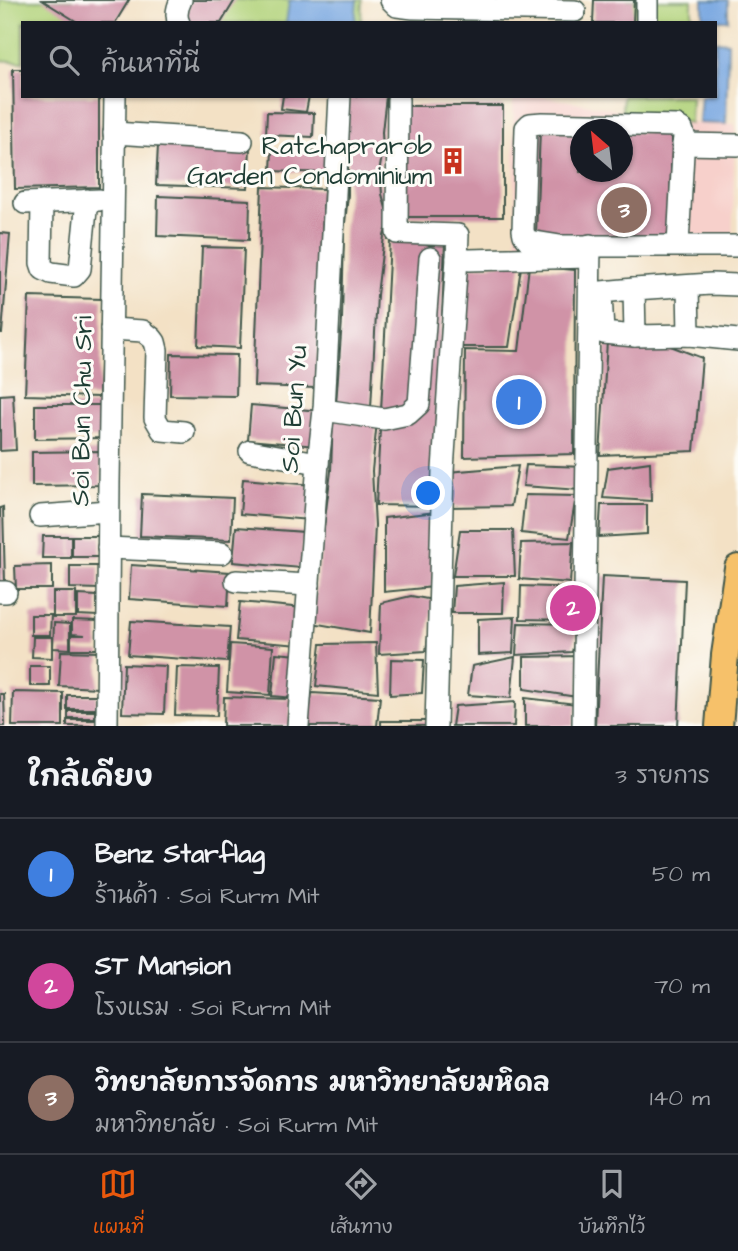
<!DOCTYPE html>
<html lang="th">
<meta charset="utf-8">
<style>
body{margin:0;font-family:"Architects Daughter","Playpen Sans Thai",sans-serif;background:#242831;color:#f1f3f6}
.compass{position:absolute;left:570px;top:119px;width:63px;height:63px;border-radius:50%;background:#171b24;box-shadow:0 2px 5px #0004;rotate:332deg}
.you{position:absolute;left:429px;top:494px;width:24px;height:24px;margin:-18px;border:5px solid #fff;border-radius:50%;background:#1a73e8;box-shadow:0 0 0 10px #1a73e833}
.badge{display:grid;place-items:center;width:46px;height:46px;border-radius:50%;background:#ea580c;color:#fff;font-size:23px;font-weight:700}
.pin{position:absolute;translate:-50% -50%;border:4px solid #fff;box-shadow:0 2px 7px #0006}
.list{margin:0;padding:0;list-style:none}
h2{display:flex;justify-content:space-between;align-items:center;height:91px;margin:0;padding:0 28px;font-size:30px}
h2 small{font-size:23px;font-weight:400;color:#9ea1a6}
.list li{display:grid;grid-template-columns:46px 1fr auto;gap:21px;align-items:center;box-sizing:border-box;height:112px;padding:0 28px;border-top:2px solid #363941}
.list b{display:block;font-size:26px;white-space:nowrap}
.list p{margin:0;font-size:23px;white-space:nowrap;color:#9ea1a6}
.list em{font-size:23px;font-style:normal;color:#9ea1a6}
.icon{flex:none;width:38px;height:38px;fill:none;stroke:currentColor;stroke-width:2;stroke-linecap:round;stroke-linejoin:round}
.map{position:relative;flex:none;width:738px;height:726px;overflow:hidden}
.search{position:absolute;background:#171b24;box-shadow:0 2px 5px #0004;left:21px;right:21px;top:21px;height:77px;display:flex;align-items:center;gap:18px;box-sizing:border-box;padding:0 24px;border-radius:0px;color:#9ea1a6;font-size:26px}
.sheet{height:427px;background:#171b24}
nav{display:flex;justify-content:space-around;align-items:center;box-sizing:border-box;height:98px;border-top:2px solid #363941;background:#171b24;font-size:19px;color:#9ea1a6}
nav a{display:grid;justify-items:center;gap:4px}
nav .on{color:#ea580c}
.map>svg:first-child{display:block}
.built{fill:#f7d0cb;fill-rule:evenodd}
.garden{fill:#b2d37b;stroke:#688858;stroke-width:2}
.water{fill:#76a5e0;stroke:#4a718a;stroke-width:2}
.building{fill:#d093a7}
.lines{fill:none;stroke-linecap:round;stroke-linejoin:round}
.minor-casing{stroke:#3f564a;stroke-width:24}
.major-casing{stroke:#3f564a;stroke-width:30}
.minor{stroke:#fff;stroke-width:21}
.major{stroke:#f6c16b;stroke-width:26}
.labels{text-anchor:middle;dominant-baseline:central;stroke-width:6;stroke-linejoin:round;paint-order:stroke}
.poi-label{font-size:26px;fill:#1f3d34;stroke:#fdfcf7;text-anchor:end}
.street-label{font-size:26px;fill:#1f3d34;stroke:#fdfcf7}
</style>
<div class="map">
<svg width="738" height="726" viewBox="0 0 738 726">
<rect width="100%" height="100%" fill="#fdfcf7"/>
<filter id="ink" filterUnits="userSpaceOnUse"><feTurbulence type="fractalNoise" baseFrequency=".0143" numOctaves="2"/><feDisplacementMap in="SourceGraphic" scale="14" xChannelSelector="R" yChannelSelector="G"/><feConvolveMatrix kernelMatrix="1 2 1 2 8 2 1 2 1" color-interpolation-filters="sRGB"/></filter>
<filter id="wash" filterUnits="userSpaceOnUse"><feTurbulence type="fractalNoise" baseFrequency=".00686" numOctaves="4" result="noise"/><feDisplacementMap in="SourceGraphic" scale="28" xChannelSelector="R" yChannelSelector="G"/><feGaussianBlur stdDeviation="1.57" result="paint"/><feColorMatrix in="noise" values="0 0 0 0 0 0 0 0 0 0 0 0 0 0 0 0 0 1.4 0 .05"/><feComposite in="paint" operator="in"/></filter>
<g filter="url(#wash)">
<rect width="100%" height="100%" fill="#f3e1c5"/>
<path class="built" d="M513,96h28l149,27 45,1 -3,132 -216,-7zM580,130h42v42h-42z"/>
<g class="garden">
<polygon points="0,0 72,0 110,23 23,23 23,62 0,60"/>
<polygon points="212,0 362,0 361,23 201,23"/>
<polygon points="628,0 692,0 692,23 627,23"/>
<polygon points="623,96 691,96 690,123 622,111"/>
</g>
<g class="water">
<polygon points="292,0 357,0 355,23 286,23 289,2"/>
<rect x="703" y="0" width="25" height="20"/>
<polygon points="715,41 728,42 726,124 699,123 701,96 715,96"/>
</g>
<g id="blocks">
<g class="building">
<polygon points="42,0 129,0 115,23 79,23"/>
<polygon points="191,0 235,0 221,23 188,23 184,20"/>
<polygon points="594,0 634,0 633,23 593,23"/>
<polygon points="13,69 23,69 23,96 99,96 99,187 15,189"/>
<polygon points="283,96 309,96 306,112 281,109"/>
<polygon points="350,96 386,96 382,132 383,151 380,167 382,194 389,219 384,236 377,295 371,408 336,405 342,320 344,233 348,195 348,147 346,129"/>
<rect x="403" y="106" width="100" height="111"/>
<polygon points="267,112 314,113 313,137 266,135"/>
<polygon points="540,130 580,131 580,172 622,172 622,132 672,134 669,239 536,235"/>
<polygon points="158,145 250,148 248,188 156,185"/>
<polygon points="272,150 329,151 328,173 271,171"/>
<polygon points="262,187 324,189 316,388 254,386"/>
<polygon points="158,196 250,200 249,240 157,236"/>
<polygon points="0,233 10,234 2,333 0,333"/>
<polygon points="390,241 445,241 435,506 376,505"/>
<polygon points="202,247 244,248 240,348 198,346"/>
<polygon points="522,261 509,347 456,347 461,268"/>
<polygon points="529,266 575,270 574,454 464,457 465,350 519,351"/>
<polygon points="29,297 102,299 99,397 25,395"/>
<polygon points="607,341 660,342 702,358 694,451 600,455"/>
<polygon points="171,354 237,355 236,396 170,395"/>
<polygon points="13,394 16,450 0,451 0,395"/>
<polygon points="35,405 104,405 104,438 35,439"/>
<polygon points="251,405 320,411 317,446 248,440"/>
<polygon points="333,416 377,421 372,471 375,525 370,633 312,623 331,471"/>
<polygon points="101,451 101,485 32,486 32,452"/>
<polygon points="650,462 651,501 603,498 608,468"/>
<polygon points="526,465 585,467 580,490 523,486"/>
<polygon points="518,466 511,506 447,507 448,472"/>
<polygon points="243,479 312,485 309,520 240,514"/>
<polygon points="142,494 233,498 231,540 140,536"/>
<polygon points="525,495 576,496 569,538 521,533"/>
<polygon points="601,505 647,505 647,534 599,537"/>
<polygon points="3,507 5,582 0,582 0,508"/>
<polygon points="437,512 433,587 384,592 384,518"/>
<polygon points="236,527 304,532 301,568 233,562"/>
<polygon points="460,530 513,530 515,576 453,576"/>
<polygon points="43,536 71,536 71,558 42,558"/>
<polygon points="72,536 101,536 100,557 72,557"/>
<polygon points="573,542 570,583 519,579 521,543"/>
<polygon points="52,565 52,589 16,589 15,566"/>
<polygon points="131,565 230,572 228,606 129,599"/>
<polygon points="70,566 99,566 99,589 70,588"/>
<polygon points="602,576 685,580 678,726 595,726"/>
<polygon points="504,582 503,613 452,613 454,586"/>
<polygon points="521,586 580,588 577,620 520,619"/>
<rect x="53" y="592" width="23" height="25"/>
<polygon points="78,595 98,596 98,616 78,615"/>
<polygon points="411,596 433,600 426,651 379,654 381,603"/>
<polygon points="240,602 303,608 300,645 236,640"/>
<polygon points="31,615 51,615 50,635 31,635"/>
<polygon points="515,617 513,653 478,655 478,619"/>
<polygon points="72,620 98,621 98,649 71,649 71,635 85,635 72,634"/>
<polygon points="131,621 230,627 227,662 128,655"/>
<polygon points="54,623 70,624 70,649 53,648"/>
<polygon points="518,623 578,624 572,652 516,655"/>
<polygon points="33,637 52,637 52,658 32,657"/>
<polygon points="376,643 378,692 316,686 321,644"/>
<polygon points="230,644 273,647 270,695 227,692"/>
<polygon points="61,651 100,652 98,688 59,686"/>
<polygon points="276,653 298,655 295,698 272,696"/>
<polygon points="582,656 577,697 524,689 524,657"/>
<polygon points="515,657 511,698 468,695 472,666"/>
<polygon points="391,659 424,660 422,693 390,695"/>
<polygon points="124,664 166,666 164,714 122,713"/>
<rect x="30" y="666" width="20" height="20"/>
<polygon points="177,667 219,668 217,716 175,715"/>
<polygon points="13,692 63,693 63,726 12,726"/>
<polygon points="312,693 380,697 377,726 307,726"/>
<polygon points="0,694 4,694 5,726 0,726"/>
<polygon points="67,695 97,695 96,709 67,709"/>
<polygon points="224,697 291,699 290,726 223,726"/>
<polygon points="525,698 577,704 573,726 525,726"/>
<polygon points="515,702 514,726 452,726 455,706"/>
<rect x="68" y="711" width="27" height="7"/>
<rect x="67" y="720" width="30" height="6"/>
<rect x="381" y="721" width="50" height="5"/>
</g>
</g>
</g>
<g filter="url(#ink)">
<use href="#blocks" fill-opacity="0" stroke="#3f564a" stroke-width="2"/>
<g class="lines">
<defs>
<g id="minor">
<polyline points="391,0 397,6 413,8 575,11"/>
<path d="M179,23c-4,-8 -2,-15 2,-23"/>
<polyline points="647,23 647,0"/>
<polyline points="398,99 397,233 458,235 457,258"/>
<polyline points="114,133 242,141"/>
<polyline points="683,144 738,145"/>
<polyline points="42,202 41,263 43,269 51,273 74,276 80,269 87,200"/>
<polyline points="25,203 100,200"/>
<polyline points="678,245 684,135 682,129 677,126 542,123 530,124 526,128 523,230 524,235 529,241 560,246 738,246"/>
<polyline points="738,285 711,284 634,289 635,336 689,335 738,340"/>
<polyline points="688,286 689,335"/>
<polyline points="634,289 601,292 603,333 635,336"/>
<polyline points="111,329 143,331 152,338 155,342 157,350 155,418 162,430 184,432"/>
<polyline points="324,410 384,419 408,414 419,404 430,258"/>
<polyline points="250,451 318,463"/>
<polyline points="40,516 108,511"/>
<polyline points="108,548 222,553"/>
<polyline points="236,581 309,585"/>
<polyline points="0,592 6,592"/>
<polyline points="107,726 109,482 115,96"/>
<polyline points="298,726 318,463 324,410 340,96"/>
<polyline points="436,726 443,470 457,258 469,260 589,257"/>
<polyline points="583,726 590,245"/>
</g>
<polyline id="major" points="719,726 725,655 738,568"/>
</defs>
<use href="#minor" class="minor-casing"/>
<use href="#major" class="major-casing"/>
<use href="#minor" class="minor"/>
<use href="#major" class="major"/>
</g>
</g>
<defs>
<symbol id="building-bare" viewBox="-9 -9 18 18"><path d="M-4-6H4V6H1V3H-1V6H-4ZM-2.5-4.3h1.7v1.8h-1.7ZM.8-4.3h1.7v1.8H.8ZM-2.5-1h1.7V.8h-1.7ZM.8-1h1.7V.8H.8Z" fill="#c8321e" stroke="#fdfcf7" stroke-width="2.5" paint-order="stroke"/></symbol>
</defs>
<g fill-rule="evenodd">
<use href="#building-bare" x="434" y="142" width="38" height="38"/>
</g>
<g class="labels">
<g class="poi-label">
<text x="432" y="146">Ratchaprarob<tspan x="432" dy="30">Garden Condominium</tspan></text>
</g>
<g class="street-label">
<text transform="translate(294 409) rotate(-86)">Soi Bun Yu</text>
<text transform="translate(82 411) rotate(-89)">Soi Bun Chu Sri</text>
</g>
</g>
</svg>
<svg class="compass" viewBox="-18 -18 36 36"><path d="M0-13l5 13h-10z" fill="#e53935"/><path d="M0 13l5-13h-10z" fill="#9ea1a6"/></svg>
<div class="you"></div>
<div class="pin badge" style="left:519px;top:402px;background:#3f7fe0">1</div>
<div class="pin badge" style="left:573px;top:608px;background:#d1479c">2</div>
<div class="pin badge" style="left:624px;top:210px;background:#8d6e63">3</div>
<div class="search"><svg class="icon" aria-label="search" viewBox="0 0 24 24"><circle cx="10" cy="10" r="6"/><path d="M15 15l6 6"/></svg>ค้นหาที่นี่</div>
</div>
<section class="sheet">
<h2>ใกล้เคียง<small>3 รายการ</small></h2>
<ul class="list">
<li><span class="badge" style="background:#3f7fe0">1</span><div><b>Benz Starflag</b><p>ร้านค้า · Soi Rurm Mit</p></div><em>50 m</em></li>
<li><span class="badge" style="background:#d1479c">2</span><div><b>ST Mansion</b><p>โรงแรม · Soi Rurm Mit</p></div><em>70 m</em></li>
<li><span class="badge" style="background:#8d6e63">3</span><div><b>วิทยาลัยการจัดการ มหาวิทยาลัยมหิดล</b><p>มหาวิทยาลัย · Soi Rurm Mit</p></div><em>140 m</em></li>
</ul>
</section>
<nav>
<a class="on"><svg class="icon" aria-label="map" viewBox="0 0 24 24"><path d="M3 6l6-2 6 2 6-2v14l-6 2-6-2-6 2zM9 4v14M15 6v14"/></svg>แผนที่</a>
<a><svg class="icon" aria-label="directions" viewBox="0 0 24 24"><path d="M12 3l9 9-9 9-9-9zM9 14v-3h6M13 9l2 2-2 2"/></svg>เส้นทาง</a>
<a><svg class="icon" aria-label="saved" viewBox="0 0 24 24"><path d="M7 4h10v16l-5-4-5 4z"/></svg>บันทึกไว้</a>
</nav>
